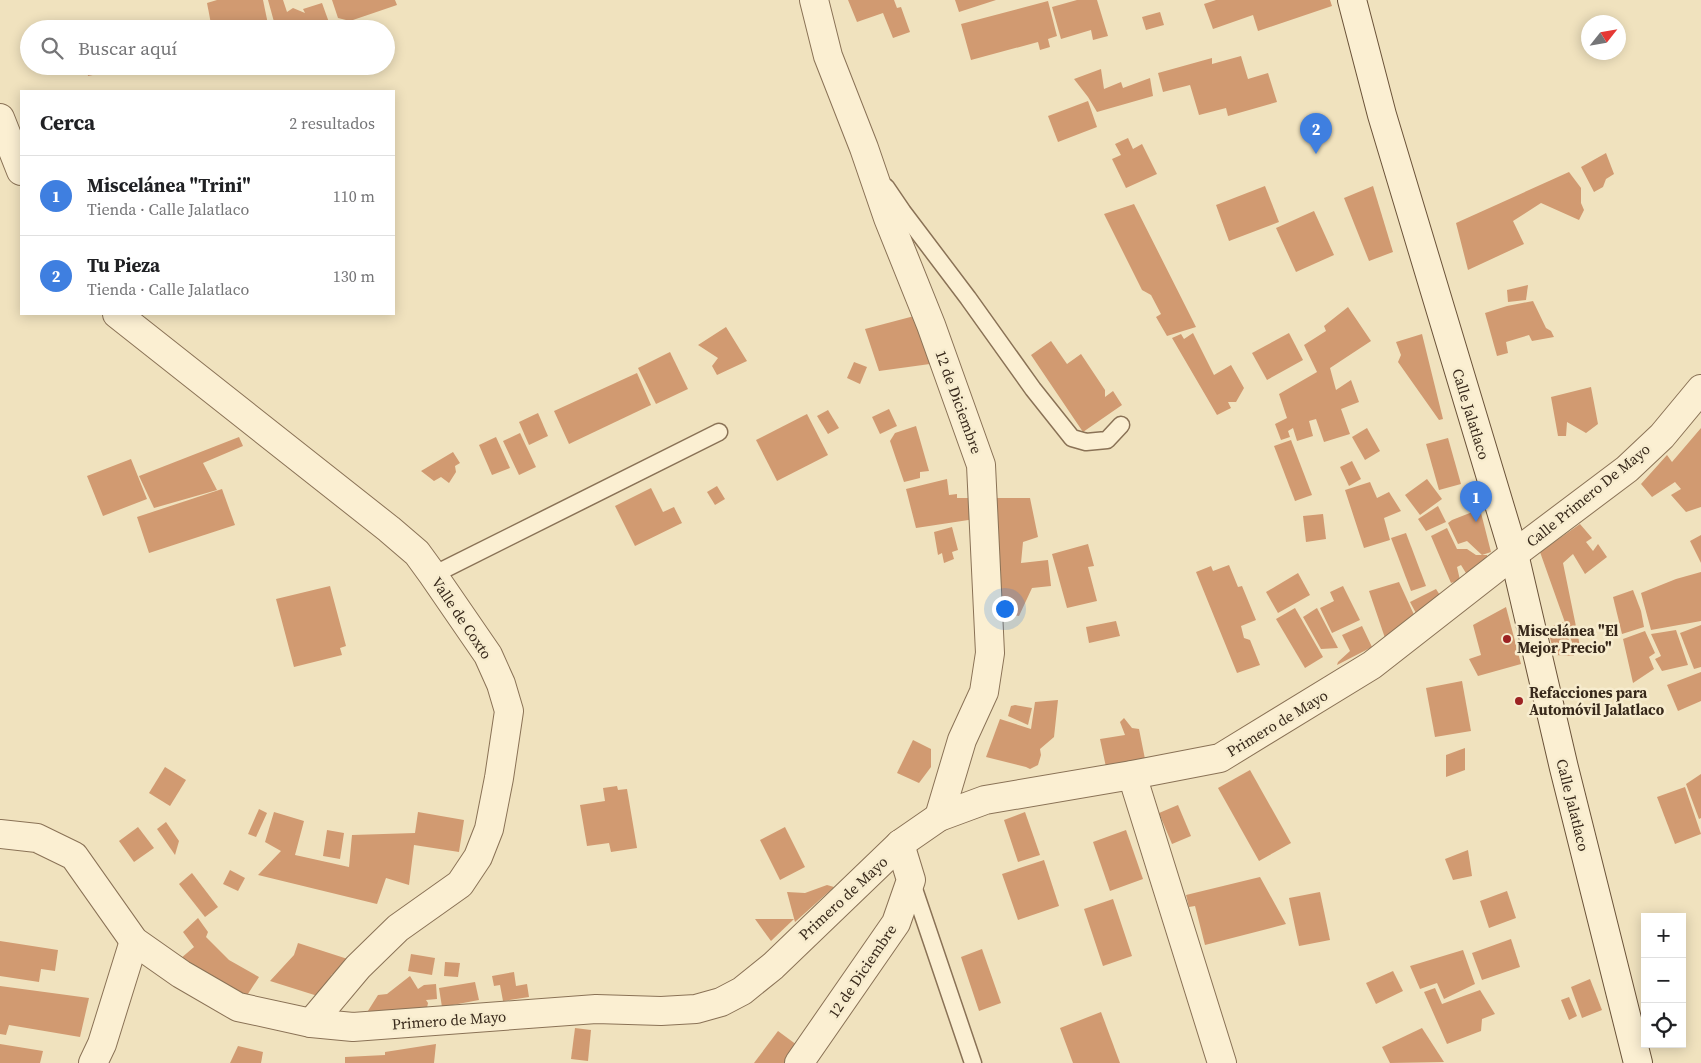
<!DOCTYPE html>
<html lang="es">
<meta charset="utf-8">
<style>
body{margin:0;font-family:"Source Serif 4",serif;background:#f2f2f2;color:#202124}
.controls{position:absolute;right:15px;bottom:15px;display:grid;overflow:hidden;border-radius:0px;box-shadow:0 2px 12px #0003}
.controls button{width:45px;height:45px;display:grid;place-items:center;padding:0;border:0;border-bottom:1px solid #e0e0e0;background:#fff;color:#202124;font:25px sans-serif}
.compass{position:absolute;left:1581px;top:15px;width:45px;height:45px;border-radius:50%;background:#fff;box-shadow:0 2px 12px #0003;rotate:59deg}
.you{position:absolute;left:1004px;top:608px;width:18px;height:18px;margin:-12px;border:4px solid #fff;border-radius:50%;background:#1a73e8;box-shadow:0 0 0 8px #1a73e833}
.badge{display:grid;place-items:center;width:32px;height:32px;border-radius:50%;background:#2563eb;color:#fff;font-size:16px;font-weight:700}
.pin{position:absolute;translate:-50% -41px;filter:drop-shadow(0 1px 2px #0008)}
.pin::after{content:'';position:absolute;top:26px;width:18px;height:15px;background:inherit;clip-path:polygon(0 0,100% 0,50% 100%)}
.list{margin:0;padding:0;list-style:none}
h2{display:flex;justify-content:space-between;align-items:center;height:65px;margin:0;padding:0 20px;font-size:21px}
h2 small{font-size:16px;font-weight:400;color:#757577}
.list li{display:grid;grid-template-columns:32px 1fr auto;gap:15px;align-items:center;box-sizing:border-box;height:80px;padding:0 20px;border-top:1px solid #e0e0e0}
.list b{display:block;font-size:19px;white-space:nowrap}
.list p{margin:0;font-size:16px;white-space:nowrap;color:#757577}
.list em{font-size:16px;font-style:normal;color:#757577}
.icon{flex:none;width:28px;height:28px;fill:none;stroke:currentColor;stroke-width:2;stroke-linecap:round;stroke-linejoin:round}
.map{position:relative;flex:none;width:1701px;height:1063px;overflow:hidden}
.search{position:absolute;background:#fff;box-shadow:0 2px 12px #0003;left:20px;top:20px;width:375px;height:55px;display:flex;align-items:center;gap:12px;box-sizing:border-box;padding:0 18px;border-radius:28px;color:#757577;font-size:19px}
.panel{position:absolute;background:#fff;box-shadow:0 2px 12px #0003;left:20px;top:90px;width:375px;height:225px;border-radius:0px}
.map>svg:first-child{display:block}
.building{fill:#d19a71}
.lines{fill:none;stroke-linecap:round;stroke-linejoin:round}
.service-casing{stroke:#8a7256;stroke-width:19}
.minor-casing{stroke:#8a7256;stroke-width:30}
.secondary-casing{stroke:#6b5339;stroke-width:30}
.service{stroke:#fbefd2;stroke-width:16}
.minor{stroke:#fbefd2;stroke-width:28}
.secondary{stroke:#fbefd2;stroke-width:28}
.poi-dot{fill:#9c2222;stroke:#f7ecce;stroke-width:2}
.labels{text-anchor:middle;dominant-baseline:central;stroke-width:5;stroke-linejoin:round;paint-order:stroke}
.street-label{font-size:15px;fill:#38291b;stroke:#f7ecce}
.poi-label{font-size:15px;font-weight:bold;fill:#38291b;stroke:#f7ecce;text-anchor:start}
</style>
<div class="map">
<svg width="1701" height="1063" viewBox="0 0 1701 1063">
<rect width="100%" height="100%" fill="#f0e2be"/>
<g class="building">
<polygon points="217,0 263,0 269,29 212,29 207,3"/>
<polygon points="268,0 283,0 287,12 293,8 305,13 303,9 322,3 331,28 276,29"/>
<polygon points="332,0 395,0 397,5 350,21 338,18"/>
<polygon points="848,0 894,0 897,8 901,7 910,32 893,38 883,13 857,22"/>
<polygon points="955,0 996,0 959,12"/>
<polygon points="1077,0 1097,0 1108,36 1093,40 1091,30 1061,39 1052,7"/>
<polygon points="1216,0 1330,0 1332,6 1258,31 1253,15 1213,29 1204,4"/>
<polygon points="1048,1 1057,36 1048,39 1050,47 1040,50 1038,42 971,60 961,24"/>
<polygon points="1160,12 1164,25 1146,30 1142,17"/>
<polygon points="185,24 186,29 179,29 178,26"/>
<polygon points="1241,56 1248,79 1268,73 1277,102 1228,116 1226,108 1199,115 1190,85 1163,92 1158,73 1212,58 1212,64"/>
<polygon points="86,66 111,66 112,71 88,76"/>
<polygon points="1101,69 1104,89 1121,82 1123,88 1150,78 1153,96 1097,112 1088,97 1074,79"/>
<polygon points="1088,101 1097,127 1058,142 1048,116"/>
<polygon points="1128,138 1133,149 1142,144 1157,174 1126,188 1112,159 1121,155 1115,144"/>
<polygon points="1606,153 1614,174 1606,179 1603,187 1594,192 1581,167"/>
<polygon points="1569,172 1581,188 1581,203 1584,210 1579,220 1541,203 1513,221 1524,244 1468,270 1456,223"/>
<polygon points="1265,186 1279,222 1229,241 1216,205"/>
<polygon points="1373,186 1393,252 1369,261 1344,198"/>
<polygon points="1134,204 1196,327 1167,336 1156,317 1161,314 1151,295 1142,290 1104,214"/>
<polygon points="1314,211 1334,255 1296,272 1276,228"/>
<polygon points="1528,285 1526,300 1508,302 1507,290"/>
<polygon points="1533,301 1546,328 1551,331 1554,337 1532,341 1529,335 1506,342 1508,353 1497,356 1485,313 1507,306"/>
<polygon points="1348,307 1371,341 1330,368 1336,390 1351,380 1359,402 1341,409 1350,434 1324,442 1316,419 1309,421 1313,436 1297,441 1293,428 1288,431 1290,437 1281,440 1275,424 1287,418 1279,394 1317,372 1304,345 1326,331 1324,326"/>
<polygon points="918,315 930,364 879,371 865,329"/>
<polygon points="726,327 747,361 717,375 712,366 718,358 698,345"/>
<polygon points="1193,333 1214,375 1231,365 1244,388 1236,402 1228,402 1231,408 1217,415 1172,338 1181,334 1184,339"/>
<polygon points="1289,333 1303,360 1267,380 1252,353"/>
<polygon points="1422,334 1443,419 1439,420 1398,362 1401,355 1396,342"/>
<polygon points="1051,341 1067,364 1081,354 1105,390 1105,397 1113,391 1122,405 1083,432 1031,355"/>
<polygon points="670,352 688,389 656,404 638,368"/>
<polygon points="854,362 867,367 860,384 847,378"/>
<polygon points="637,373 651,405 569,444 554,411"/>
<polygon points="1591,387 1598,424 1586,433 1567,422 1566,436 1558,436 1551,397"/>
<polygon points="889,409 897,426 880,434 872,417"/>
<polygon points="828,410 839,428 828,434 817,416"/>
<polygon points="538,413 548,436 529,445 519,422"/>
<polygon points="807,414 828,455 777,481 756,440"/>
<polygon points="916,426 929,471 920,472 920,478 904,482 890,441 895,433"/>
<polygon points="1367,428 1380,451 1365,460 1352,437"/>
<polygon points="1701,428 1701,507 1686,512 1671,495 1681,489 1675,482 1652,497 1641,484 1667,455 1672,462"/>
<polygon points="520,433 536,467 519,475 503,441"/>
<polygon points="239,437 243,446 203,463 217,490 154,508 139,476"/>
<polygon points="496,437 510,468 492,475 479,445"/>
<polygon points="1448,438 1461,484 1439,490 1426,444"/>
<polygon points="1291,440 1312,495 1295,501 1274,446"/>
<polygon points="453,452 460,463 455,466 456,472 449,483 441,477 434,481 421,471"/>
<polygon points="131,459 147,499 103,516 87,476"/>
<polygon points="1352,461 1361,479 1349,486 1340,467"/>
<polygon points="947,479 949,495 957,494 957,498 978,498 975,519 916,528 906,489"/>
<polygon points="1427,479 1442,499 1420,515 1405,495"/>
<polygon points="1370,482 1377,498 1389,492 1401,511 1384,518 1390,540 1364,548 1345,490"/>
<polygon points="717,486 725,499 715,505 707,492"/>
<polygon points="651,488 663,512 674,507 682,523 635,546 615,506"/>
<polygon points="222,489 235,525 149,553 137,517"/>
<polygon points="993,498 1030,498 1038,537 1023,542 1021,563 1048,560 1051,586 1032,588 1019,616 1002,613"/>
<polygon points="1438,506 1446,522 1426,531 1418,519"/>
<polygon points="1480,509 1491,552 1482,555 1467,541 1458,544 1448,523 1452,520"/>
<polygon points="1323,514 1326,539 1306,542 1303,516"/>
<polygon points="1580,524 1592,538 1586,542 1593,551 1598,544 1607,557 1585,574 1573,554 1563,563 1580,646 1574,648 1540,552"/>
<polygon points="952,527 958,550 952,552 954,559 944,563 942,553 938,555 934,532"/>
<polygon points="1447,528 1457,549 1467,549 1476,555 1487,555 1490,567 1469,578 1461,565 1457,567 1460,580 1451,583 1431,536"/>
<polygon points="1406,533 1426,586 1411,591 1391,538"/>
<polygon points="1701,535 1701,563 1690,541"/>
<polygon points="1088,544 1094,566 1088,567 1097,601 1067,608 1052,554"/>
<polygon points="1229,565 1238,587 1242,586 1256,620 1241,626 1244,638 1250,640 1260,665 1237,673 1196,572 1211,566 1213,571"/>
<polygon points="1701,572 1701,621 1651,630 1641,593 1676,579"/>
<polygon points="1298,573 1310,595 1278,613 1266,592"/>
<polygon points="1399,582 1416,619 1385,638 1369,591"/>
<polygon points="330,586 346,646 340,648 342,655 294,667 276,599"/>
<polygon points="1343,586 1360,620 1332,633 1320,608 1334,601 1330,592"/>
<polygon points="1436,589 1443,600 1417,615 1410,602"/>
<polygon points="1633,590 1641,611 1644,627 1622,634 1613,597"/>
<polygon points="1506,607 1521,664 1478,676 1469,659 1481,655 1473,625"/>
<polygon points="1295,608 1323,657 1305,668 1276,619"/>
<polygon points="1317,608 1338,648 1321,649 1303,617"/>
<polygon points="1116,621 1120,636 1089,643 1086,627"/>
<polygon points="1563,622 1574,656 1555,655 1547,628"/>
<polygon points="1701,625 1701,667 1694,669 1680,633"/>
<polygon points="1362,626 1372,647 1337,665 1338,662 1350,651 1342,635"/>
<polygon points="1676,630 1688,665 1662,671 1655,659 1661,656 1651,634"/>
<polygon points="1645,631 1655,653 1649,657 1654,669 1633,683 1623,639"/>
<polygon points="1701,672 1701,701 1678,711 1667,685"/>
<polygon points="1462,681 1471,731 1435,737 1426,688"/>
<polygon points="1058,700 1054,737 1040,749 1041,755 1038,765 1030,769 1026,767 986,757 1000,719 1031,729 1035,702"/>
<polygon points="1015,705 1032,708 1028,725 1008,716 1011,706"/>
<polygon points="1124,718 1132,728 1139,729 1146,764 1106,767 1100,739 1125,735 1120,722"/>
<polygon points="913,740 931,749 931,767 919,783 897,773"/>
<polygon points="1465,748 1465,770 1446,777 1446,755"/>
<polygon points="165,767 186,780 170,806 149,793"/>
<polygon points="1250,770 1291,843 1259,861 1218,788"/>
<polygon points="1701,774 1701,818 1699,819 1686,784"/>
<polygon points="617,786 618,790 627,789 637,848 611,852 609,843 587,846 580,805 605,801 603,788"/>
<polygon points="1685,787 1701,834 1675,844 1657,797"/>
<polygon points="1178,805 1191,836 1172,844 1159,813"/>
<polygon points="259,809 267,813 256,837 248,834"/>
<polygon points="274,812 304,821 295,855 349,867 352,835 415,833 418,812 464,820 459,852 414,845 409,885 386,878 377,904 258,875 281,851 265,842"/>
<polygon points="1025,812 1040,855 1018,862 1004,820"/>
<polygon points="166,822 179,841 175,855 157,829"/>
<polygon points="138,827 154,848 134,862 119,841"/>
<polygon points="785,827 805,867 780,880 760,840"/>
<polygon points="327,830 344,833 340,859 323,856"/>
<polygon points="1126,830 1143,879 1110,891 1093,842"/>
<polygon points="1468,850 1472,876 1453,880 1445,859"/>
<polygon points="1044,860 1059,906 1018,920 1002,874"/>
<polygon points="230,870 245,878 238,891 223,884"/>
<polygon points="192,873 218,907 205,917 179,884"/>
<polygon points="1260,877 1286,924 1205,945 1195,906 1189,907 1186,895"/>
<polygon points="827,885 834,887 795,922 787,892 805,893"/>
<polygon points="1507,891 1516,918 1489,928 1480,901"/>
<polygon points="1320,892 1330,940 1299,946 1289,898"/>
<polygon points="1113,899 1132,956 1103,966 1084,909"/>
<polygon points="198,918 208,932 206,937 229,960 259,977 244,1000 180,959 194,947 183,932"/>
<polygon points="755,919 794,919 771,941"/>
<polygon points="1511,939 1520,967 1482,980 1472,953"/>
<polygon points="0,941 58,950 55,971 41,969 39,982 0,976"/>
<polygon points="298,943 357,962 347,977 332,974 324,998 270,981 294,955"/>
<polygon points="982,949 1001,1003 979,1011 961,957"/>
<polygon points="1463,950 1475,984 1444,999 1437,983 1420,989 1410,966"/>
<polygon points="411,954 435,958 432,975 408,971"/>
<polygon points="445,962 460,963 458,977 444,976"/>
<polygon points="1393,971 1403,991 1376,1004 1366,983"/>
<polygon points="514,972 516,986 527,984 529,997 503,1001 500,985 494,986 492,976"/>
<polygon points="410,976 418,989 424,985 436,984 437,999 426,1000 428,1003 426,1013 366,1014 378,995 387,994"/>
<polygon points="1590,979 1602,1010 1582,1018 1571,987"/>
<polygon points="475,982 479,1000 442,1007 439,988"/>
<polygon points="0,986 89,998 80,1037 9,1025 6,1035 0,1034"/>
<polygon points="1435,988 1442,1004 1480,990 1495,1014 1482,1019 1481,1031 1447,1044 1424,992"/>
<polygon points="1569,997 1577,1016 1569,1020 1561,1000"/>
<polygon points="1101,1012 1120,1063 1073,1063 1060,1028"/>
<polygon points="575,1028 591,1030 588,1061 571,1059"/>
<polygon points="1422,1028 1444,1062 1390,1063 1382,1047"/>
<polygon points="778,1031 805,1051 796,1063 754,1063"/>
<polygon points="0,1044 43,1051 40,1063 0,1063"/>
<polygon points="436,1044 434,1063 345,1063 345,1057 385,1055 385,1052"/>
<polygon points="238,1046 263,1052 261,1063 230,1063"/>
</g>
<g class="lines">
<defs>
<g id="service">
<polyline points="886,187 903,212 968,298 1033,389 1072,438 1086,442 1107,440 1121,425"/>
<polyline points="433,575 719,432"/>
<polyline points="911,880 973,1063"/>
</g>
<g id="minor">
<polyline points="814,0 828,56 864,148 888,218 931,325 981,465 990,653 984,692 962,740 939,817"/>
<polyline points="0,118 21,171"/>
<polyline points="117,314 389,529 417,553 433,575 488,655 501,684 509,711 499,778 489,829 478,857 460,884 398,928 358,967 311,1023"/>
<polyline points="1132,775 1222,1063"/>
<polyline points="0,834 37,838 74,856 134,941 181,974 238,1007 311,1023 353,1027 596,1009 661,1011 696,1009 721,1002 742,991 773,966 900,844 939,817 985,800 1132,775 1220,758 1372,665 1514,554 1627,469 1662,436 1701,389"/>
<polyline points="93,1063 102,1044 134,941"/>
<polyline points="799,1063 896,923 911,880 900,844"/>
</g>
<polyline id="secondary" points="1352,0 1382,115 1514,554 1564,768 1638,1063"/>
</defs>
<use href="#service" class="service-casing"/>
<use href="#minor" class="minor-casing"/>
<use href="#secondary" class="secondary-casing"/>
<use href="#service" class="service"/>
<use href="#minor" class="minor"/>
<use href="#secondary" class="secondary"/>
</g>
<g class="poi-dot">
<circle cx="1507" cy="639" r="5"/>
<circle cx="1519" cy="701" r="5"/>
</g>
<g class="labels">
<g class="street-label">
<text transform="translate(959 402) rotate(70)">12 de Diciembre</text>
<text transform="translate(1471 414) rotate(73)">Calle Jalatlaco</text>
<text transform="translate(1588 495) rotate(-39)">Calle Primero De Mayo</text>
<text transform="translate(462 618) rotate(56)">Valle de Coxto</text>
<text transform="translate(1277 723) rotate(-31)">Primero de Mayo</text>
<text transform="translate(1573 805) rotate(76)">Calle Jalatlaco</text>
<text transform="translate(843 898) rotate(-43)">Primero de Mayo</text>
<text transform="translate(862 971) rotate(-56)">12 de Diciembre</text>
<text transform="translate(449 1020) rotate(-4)">Primero de Mayo</text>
</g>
<g class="poi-label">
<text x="1517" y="630">Miscelánea "El<tspan x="1517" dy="17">Mejor Precio"</tspan></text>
<text x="1529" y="692">Refacciones para<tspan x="1529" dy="17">Automóvil Jalatlaco</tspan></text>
</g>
</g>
</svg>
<div class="controls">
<button>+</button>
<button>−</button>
<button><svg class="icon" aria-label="locate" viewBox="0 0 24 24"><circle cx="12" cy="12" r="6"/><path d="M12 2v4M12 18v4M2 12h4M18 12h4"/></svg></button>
</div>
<svg class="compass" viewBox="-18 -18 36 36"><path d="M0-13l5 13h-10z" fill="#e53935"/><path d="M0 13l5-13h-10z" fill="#757577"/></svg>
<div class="you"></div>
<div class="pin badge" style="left:1476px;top:522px;background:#3f7fe0">1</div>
<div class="pin badge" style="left:1316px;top:154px;background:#3f7fe0">2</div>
<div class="search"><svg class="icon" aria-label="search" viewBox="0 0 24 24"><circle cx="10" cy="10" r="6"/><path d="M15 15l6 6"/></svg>Buscar aquí</div>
<section class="panel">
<h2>Cerca<small>2 resultados</small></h2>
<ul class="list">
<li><span class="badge" style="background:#3f7fe0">1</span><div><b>Miscelánea &quot;Trini&quot;</b><p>Tienda · Calle Jalatlaco</p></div><em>110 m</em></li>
<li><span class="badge" style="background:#3f7fe0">2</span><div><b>Tu Pieza</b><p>Tienda · Calle Jalatlaco</p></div><em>130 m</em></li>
</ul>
</section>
</div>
